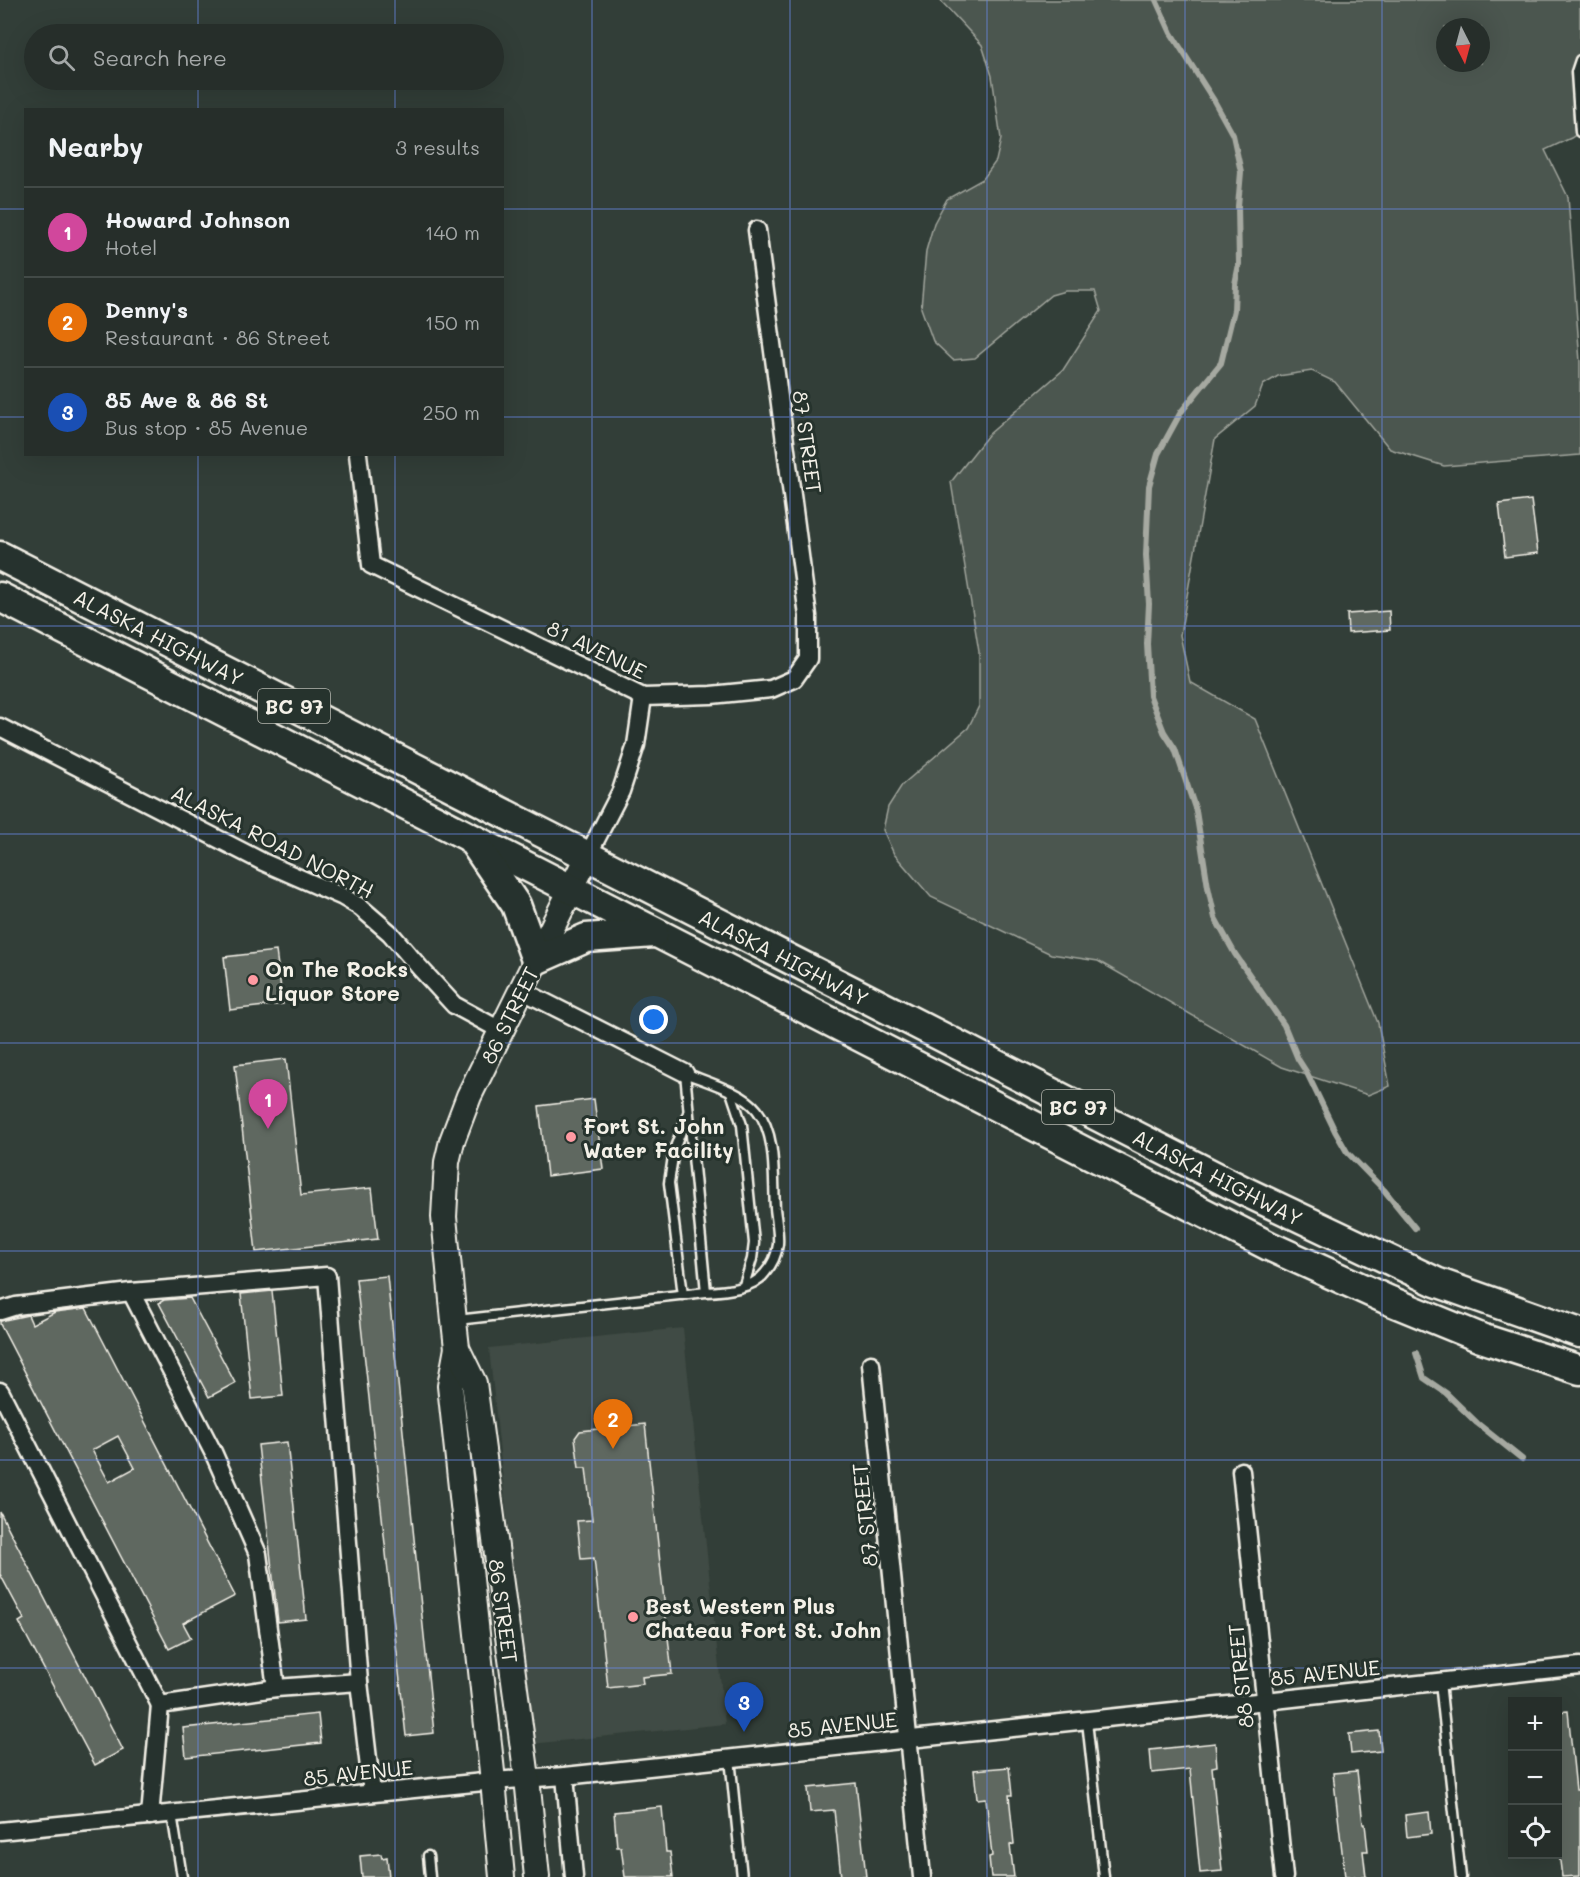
<!DOCTYPE html>
<meta charset="utf-8">
<style>
body{margin:0;font-family:Mali,sans-serif;background:#2e3632;color:#f1f3f6}
.controls{position:absolute;right:18px;bottom:18px;display:grid;overflow:hidden;border-radius:0px;box-shadow:0 6px 24px #0002}
.controls button{width:54px;height:54px;display:grid;place-items:center;padding:0;border:0;border-bottom:2px solid #424a47;background:#262e2a;color:#f1f3f6;font:30px sans-serif}
.compass{position:absolute;left:1436px;top:18px;width:54px;height:54px;border-radius:50%;background:#262e2a;box-shadow:0 6px 24px #0002;rotate:174deg}
.you{position:absolute;left:654px;top:1020px;width:21px;height:21px;margin:-15px;border:4px solid #fff;border-radius:50%;background:#1a73e8;box-shadow:0 0 0 9px #1a73e833}
.badge{display:grid;place-items:center;width:39px;height:39px;border-radius:50%;background:#d6ab8b;color:#fff;font-size:20px;font-weight:700}
.pin{position:absolute;translate:-50% -50px;filter:drop-shadow(0 2px 3px #0008)}
.pin::after{content:'';position:absolute;top:32px;width:21px;height:18px;background:inherit;clip-path:polygon(0 0,100% 0,50% 100%)}
.list{margin:0;padding:0;list-style:none}
h2{display:flex;justify-content:space-between;align-items:center;height:78px;margin:0;padding:0 24px;font-size:26px}
h2 small{font-size:20px;font-weight:400;color:#a4a8a8}
.list li{display:grid;grid-template-columns:39px 1fr auto;gap:18px;align-items:center;box-sizing:border-box;height:90px;padding:0 24px;border-top:2px solid #424a47}
.list b{display:block;font-size:22px;white-space:nowrap}
.list p{margin:0;font-size:20px;white-space:nowrap;color:#a4a8a8}
.list em{font-size:20px;font-style:normal;color:#a4a8a8}
.icon{flex:none;width:33px;height:33px;fill:none;stroke:currentColor;stroke-width:2;stroke-linecap:round;stroke-linejoin:round}
.map{position:relative;flex:none;width:1580px;height:1877px;overflow:hidden}
.search{position:absolute;background:#262e2a;box-shadow:0 6px 24px #0002;left:24px;top:24px;width:480px;height:66px;display:flex;align-items:center;gap:15px;box-sizing:border-box;padding:0 21px;border-radius:33px;color:#a4a8a8;font-size:22px}
.panel{position:absolute;background:#262e2a;box-shadow:0 6px 24px #0002;left:24px;top:108px;width:480px;height:348px;border-radius:0px}
.map>svg:first-child{display:block}
.built{fill:#404b44}
.green{fill:#4c564f;stroke:#a0a49c;stroke-width:1.5;fill-rule:evenodd}
.lines{fill:none;stroke-linecap:round;stroke-linejoin:round}
.stream{stroke:#a6a9a1;stroke-width:6}
.building{fill:#5f6861;stroke:#f4f1e8;stroke-width:1.5;fill-rule:evenodd}
.service-casing{stroke:#f4f1e8;stroke-width:13}
.minor-casing{stroke:#f4f1e8;stroke-width:21}
.secondary-casing{stroke:#f4f1e8;stroke-width:28}
.trunk-casing{stroke:#f4f1e8;stroke-width:33}
.service{stroke:#26332d;stroke-width:8}
.minor{stroke:#26332d;stroke-width:16}
.secondary{stroke:#26332d;stroke-width:24}
.trunk{stroke:#26332d;stroke-width:28}
.grid{fill:none;stroke:#6887de;stroke-width:1.5;stroke-opacity:0.55}
.poi-dot{fill:#ff9aa2;stroke:#26332d;stroke-width:2}
.labels{text-anchor:middle;dominant-baseline:central;stroke-width:6;stroke-linejoin:round;paint-order:stroke}
.shield{fill:#26332d;stroke:#b6b8b0;stroke-width:1.5}
.shield-label{font-size:20px;font-weight:bold;fill:#f4f1e8}
.street-label{font-size:21px;fill:#f4f1e8;stroke:#26332d}
.poi-label{font-size:21px;font-weight:bold;fill:#f4f1e8;stroke:#26332d;text-anchor:start}
</style>
<div class="map">
<svg width="1580" height="1877" viewBox="0 0 1580 1877">
<rect width="100%" height="100%" fill="#323e38"/>
<filter id="ink" filterUnits="userSpaceOnUse"><feTurbulence type="fractalNoise" baseFrequency=".0167" numOctaves="2"/><feDisplacementMap in="SourceGraphic" scale="12" xChannelSelector="R" yChannelSelector="G"/><feConvolveMatrix kernelMatrix="1 2 1 2 8 2 1 2 1" color-interpolation-filters="sRGB"/></filter>
<g filter="url(#ink)">
<polygon class="built" points="683,1328 725,1724 531,1744 489,1348"/>
<path class="green" d="M940,0h640v132l-9,6 -26,12 23,47 12,165v93l-136,11 -54,-17 -55,-67 -23,-11 -34,5 -15,9 -8,21 -40,33 -35,196 10,47 65,37 123,304 12,63 -22,9 -86,-28 -184,-106 -47,-7 -120,-57 -37,-43 -11,-24 5,-23 14,-22 66,-57 11,-22v-54l-28,-170 37,-47 75,-65 38,-59 -6,-20h-30l-14,4 -76,63 -22,2 -20,-19 -12,-33 5,-57 8,-28 13,-24 36,-20 13,-18 5,-22 -9,-63 -10,-31zM1445,27h36v36h-36z"/>
<g class="lines">
<g class="stream">
<polyline points="1156,0 1171,33 1213,99 1233,135 1241,172 1238,206 1239,264 1235,284 1234,310 1221,363 1181,412 1158,454 1149,486 1146,555 1149,604 1147,644 1150,696 1164,732 1175,749 1196,811 1208,887 1215,918 1235,954 1284,1025 1298,1059 1307,1073 1335,1131 1347,1152 1384,1190 1415,1228"/>
<polyline points="1416,1353 1424,1378 1446,1393 1477,1423 1522,1459"/>
</g>
</g>
<g class="building">
<polygon points="1531,500 1538,553 1505,557 1499,504"/>
<polygon points="1389,611 1390,630 1348,633 1347,614"/>
<polygon points="276,951 283,1004 230,1010 224,957"/>
<polygon points="286,1059 301,1195 372,1188 378,1239 256,1252 235,1065"/>
<polygon points="594,1099 603,1169 547,1176 539,1106"/>
<polygon points="387,1276 434,1733 406,1736 356,1279"/>
<polygon points="272,1291 283,1396 252,1399 241,1294"/>
<polygon points="190,1298 235,1383 209,1397 159,1303 164,1300"/>
<path d="M86,1308l149,288 -52,27 8,15 -22,11 -169,-325v-3l28,-6 4,9 23,-12zM118,1436l17,32 -26,14 -17,-32z"/>
<polygon points="645,1424 672,1674 642,1677 643,1684 608,1688 594,1558 581,1559 577,1521 592,1520 586,1468 579,1468 575,1438 580,1431"/>
<polygon points="287,1442 306,1619 278,1622 258,1445"/>
<polygon points="0,1512 123,1750 95,1765 19,1622 24,1619 0,1574"/>
<polygon points="1568,1711 1576,1790 1580,1790 1580,1876 1562,1877 1557,1837 1557,1712"/>
<polygon points="318,1714 321,1743 186,1757 183,1728"/>
<polygon points="1379,1731 1381,1751 1351,1754 1349,1734"/>
<polygon points="1215,1743 1217,1766 1212,1767 1222,1871 1200,1873 1190,1769 1152,1773 1150,1750"/>
<polygon points="1009,1767 1012,1795 1009,1795 1014,1844 1010,1845 1014,1877 991,1877 989,1857 992,1856 986,1798 977,1799 974,1770"/>
<polygon points="1357,1771 1363,1824 1365,1824 1368,1851 1363,1851 1366,1877 1345,1877 1333,1773"/>
<polygon points="856,1783 866,1877 841,1877 834,1810 810,1812 808,1788"/>
<polygon points="662,1807 666,1852 670,1852 673,1877 625,1877 621,1847 617,1847 614,1812"/>
<polygon points="1429,1812 1431,1834 1407,1837 1405,1815"/>
<polygon points="381,1854 382,1858 387,1857 389,1877 362,1877 360,1856"/>
</g>
<g class="lines">
<defs>
<g id="service">
<polyline points="1580,60 1576,72 1580,132"/>
<polyline points="731,1092 742,1125 754,1243 752,1259 744,1285"/>
<polyline points="683,1295 669,1183 674,1150 688,1113"/>
<path d="M457,1320l249,-28 -21,-219c22,9 58,19 72,37 20,25 16,68 18,98 1,11 4,24 3,36 -1,10 -6,21 -13,29 -12,16 -40,18 -59,19"/>
<polyline points="1440,1682 1461,1877"/>
<polyline points="1087,1721 1104,1877"/>
<polyline points="730,1758 742,1877"/>
<polyline points="172,1814 182,1877"/>
<polyline points="428,1856 430,1877"/>
</g>
<g id="minor">
<polyline points="358,454 371,565 643,697 711,695 771,689 794,679 808,659 808,616 757,230"/>
<polyline points="0,727 263,862 343,897 360,907 390,933 420,968 454,1005 500,1030"/>
<polyline points="587,857 621,791 636,745 643,697"/>
<polyline points="521,990 685,1073"/>
<polyline points="131,1292 213,1452 258,1554 276,1688"/>
<polyline points="0,1311 16,1306 131,1292 327,1276 359,1682 372,1793"/>
<polyline points="871,1364 922,1877"/>
<polyline points="0,1391 160,1705 276,1688 359,1682"/>
<polyline points="1241,1471 1284,1877"/>
<polyline points="565,1776 574,1877"/>
<polyline points="150,1816 160,1705"/>
<polyline points="0,1831 493,1781 565,1776 1266,1701 1580,1666"/>
</g>
<g id="secondary">
<polyline points="457,1348 450,1386 493,1781 502,1877"/>
<polyline points="537,1877 527,1778 474,1383 457,1348 454,1321 444,1217 447,1162 452,1141 469,1096 587,857"/>
</g>
<g id="trunk">
<polyline points="0,556 1246,1192 1436,1282 1580,1333"/>
<polyline points="0,597 1269,1246 1388,1300 1481,1338 1580,1370"/>
<polyline points="472,840 516,905 536,960 586,938 654,933"/>
</g>
</defs>
<use href="#service" class="service-casing"/>
<use href="#minor" class="minor-casing"/>
<use href="#secondary" class="secondary-casing"/>
<use href="#trunk" class="trunk-casing"/>
<use href="#service" class="service"/>
<use href="#minor" class="minor"/>
<use href="#secondary" class="secondary"/>
<use href="#trunk" class="trunk"/>
</g>
</g>
<path class="grid" d="M198,0v34M395,0v34M592,0v1877M790,0v1877M987,0v1877M1185,0v1877M1382,0v1877M198,80v30M395,80v30M0,209h26M502,209h1078M0,417h26M502,417h1078M198,454v1423M395,454v1423M0,626h1580M0,834h1580M0,1043h1580M0,1251h1580M0,1460h1580M0,1668h1580"/>
<g class="poi-dot">
<circle cx="253" cy="980" r="6"/>
<circle cx="571" cy="1137" r="6"/>
<circle cx="633" cy="1617" r="6"/>
</g>
<g class="labels">
<g class="shield">
<rect x="258" y="689" width="72" height="34" rx="4.5"/>
<rect x="1042" y="1090" width="72" height="34" rx="4.5"/>
</g>
<g class="shield-label">
<text x="294" y="706">BC 97</text>
<text x="1078" y="1107">BC 97</text>
</g>
<g class="street-label">
<text transform="translate(808 442) rotate(82)">87 STREET</text>
<text transform="translate(159 637) rotate(27)">ALASKA HIGHWAY</text>
<text transform="translate(597 649) rotate(26)">81 AVENUE</text>
<text transform="translate(273 841) rotate(27)">ALASKA ROAD NORTH</text>
<text transform="translate(784 957) rotate(27)">ALASKA HIGHWAY</text>
<text transform="translate(509 1015) rotate(-64)">86 STREET</text>
<text transform="translate(1218 1177) rotate(27)">ALASKA HIGHWAY</text>
<text transform="translate(864 1515) rotate(-96)">87 STREET</text>
<text transform="translate(504 1611) rotate(82)">86 STREET</text>
<text transform="translate(1325 1672) rotate(-6)">85 AVENUE</text>
<text transform="translate(1240 1676) rotate(-96)">88 STREET</text>
<text transform="translate(842 1724) rotate(-6)">85 AVENUE</text>
<text transform="translate(358 1772) rotate(-6)">85 AVENUE</text>
</g>
<g class="poi-label">
<text x="265" y="968">On The Rocks<tspan x="265" dy="24">Liquor Store</tspan></text>
<text x="583" y="1125">Fort St. John<tspan x="583" dy="24">Water Facility</tspan></text>
<text x="645" y="1605">Best Western Plus<tspan x="645" dy="24">Chateau Fort St. John</tspan></text>
</g>
</g>
</svg>
<div class="controls">
<button>+</button>
<button>−</button>
<button><svg class="icon" aria-label="locate" viewBox="0 0 24 24"><circle cx="12" cy="12" r="6"/><path d="M12 2v4M12 18v4M2 12h4M18 12h4"/></svg></button>
</div>
<svg class="compass" viewBox="-18 -18 36 36"><path d="M0-13l5 13h-10z" fill="#e53935"/><path d="M0 13l5-13h-10z" fill="#a4a8a8"/></svg>
<div class="you"></div>
<div class="pin badge" style="left:268px;top:1129px;background:#d1479c">1</div>
<div class="pin badge" style="left:613px;top:1449px;background:#e8710a">2</div>
<div class="pin badge" style="left:744px;top:1732px;background:#1a4fb4">3</div>
<div class="search"><svg class="icon" aria-label="search" viewBox="0 0 24 24"><circle cx="10" cy="10" r="6"/><path d="M15 15l6 6"/></svg>Search here</div>
<section class="panel">
<h2>Nearby<small>3 results</small></h2>
<ul class="list">
<li><span class="badge" style="background:#d1479c">1</span><div><b>Howard Johnson</b><p>Hotel</p></div><em>140 m</em></li>
<li><span class="badge" style="background:#e8710a">2</span><div><b>Denny's</b><p>Restaurant · 86 Street</p></div><em>150 m</em></li>
<li><span class="badge" style="background:#1a4fb4">3</span><div><b>85 Ave &amp; 86 St</b><p>Bus stop · 85 Avenue</p></div><em>250 m</em></li>
</ul>
</section>
</div>
